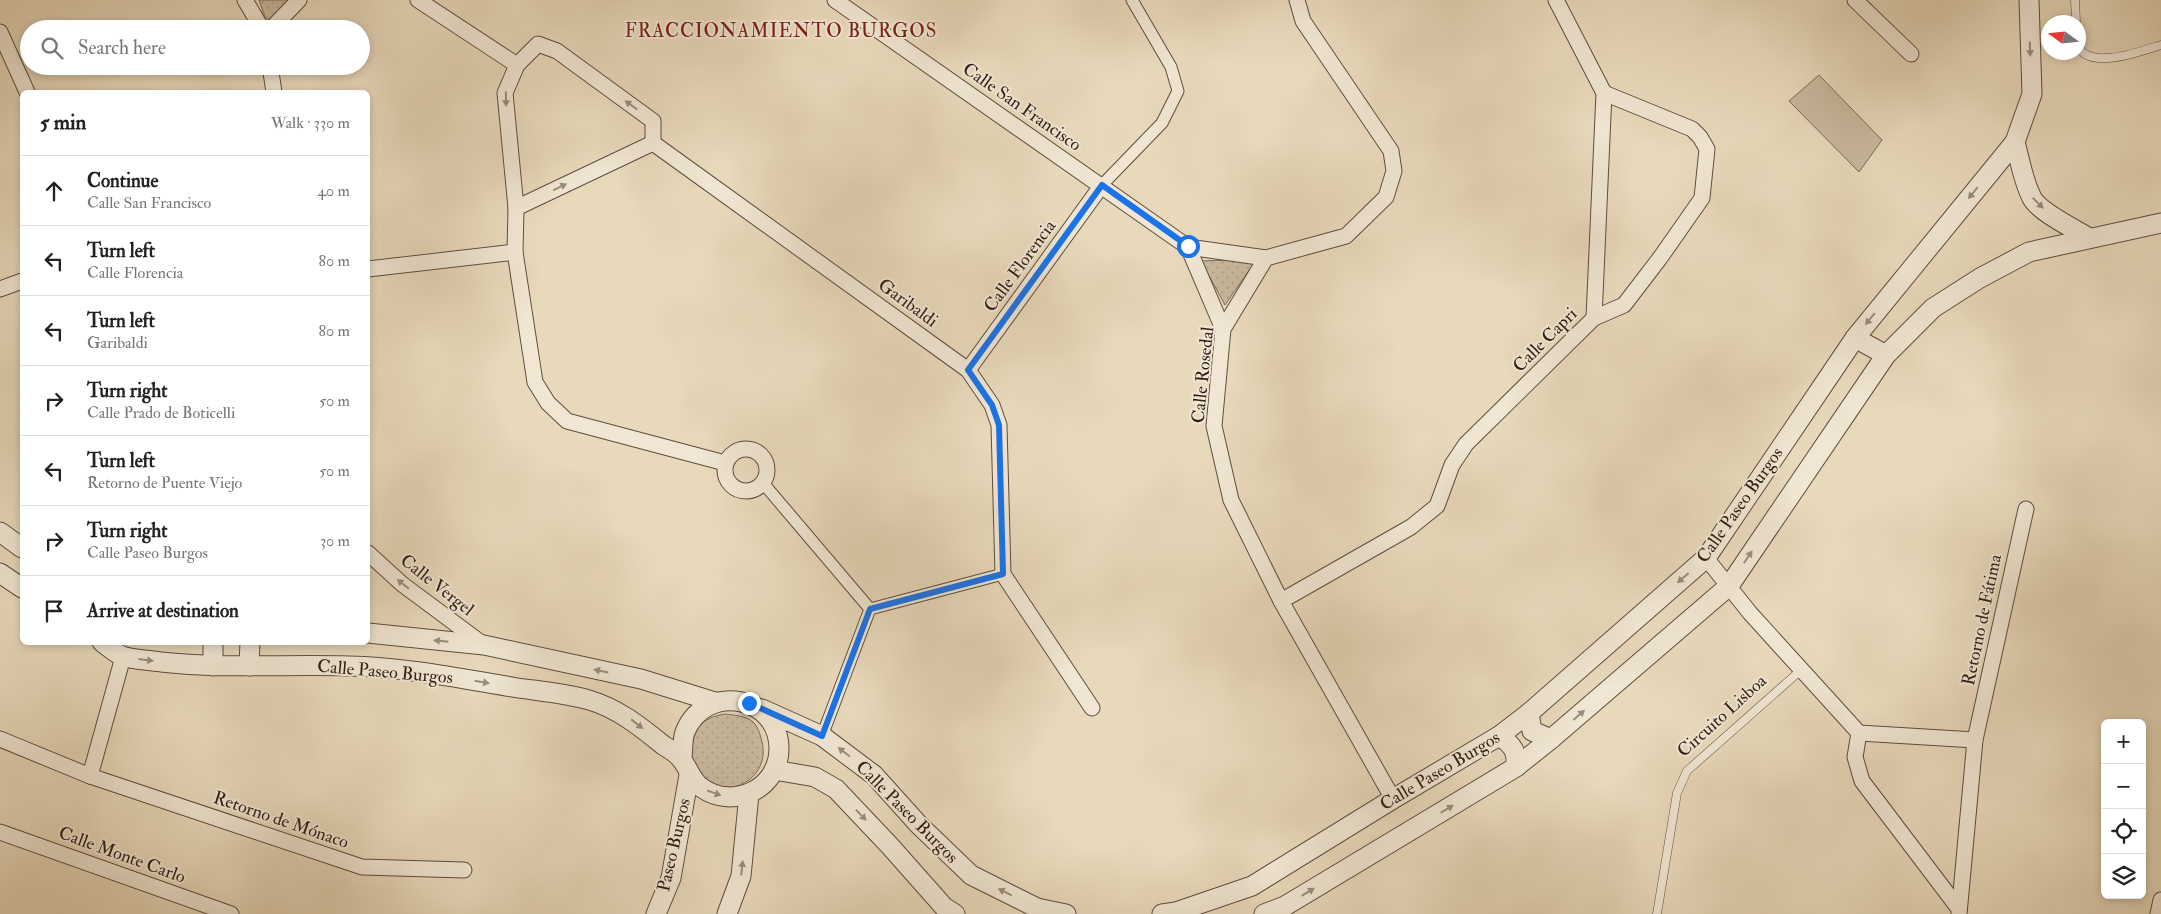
<!DOCTYPE html>
<meta charset="utf-8">
<style>
body{margin:0;font-family:"IM FELL Double Pica",serif;background:#f2f2f2;color:#222}
.controls{position:absolute;right:15px;bottom:15px;display:grid;overflow:hidden;border-radius:8px;box-shadow:0 2px 8px #0003}
.controls button{width:45px;height:45px;display:grid;place-items:center;padding:0;border:0;border-bottom:1px solid #e0e0e0;background:#fff;color:#222;font:25px sans-serif}
.compass{position:absolute;left:2041px;top:15px;width:45px;height:45px;border-radius:50%;background:#fff;box-shadow:0 2px 8px #0003;rotate:285deg}
.stop{position:absolute;width:15px;height:15px;margin:-11px;border:4px solid #1a73e8;border-radius:50%;background:#fff}
.stop.end{background:#1a73e8;border-color:#fff;box-shadow:0 1px 5px #0008}
.list{margin:0;padding:0;list-style:none}
h2{display:flex;justify-content:space-between;align-items:center;height:65px;margin:0;padding:0 20px;font-size:21px}
h2 small{font-size:16px;font-weight:400;color:#767676}
.list li{display:grid;grid-template-columns:32px 1fr auto;gap:15px;align-items:center;box-sizing:border-box;height:70px;padding:0 20px;border-top:1px solid #e0e0e0}
.list b{display:block;font-size:19px;white-space:nowrap}
.list p{margin:0;font-size:16px;white-space:nowrap;color:#767676}
.list em{font-size:16px;font-style:normal;color:#767676}
.icon{flex:none;width:28px;height:28px;fill:none;stroke:currentColor;stroke-width:2;stroke-linecap:round;stroke-linejoin:round}
.map{position:relative;flex:none;width:2161px;height:914px;overflow:hidden}
.search{position:absolute;background:#fff;box-shadow:0 2px 8px #0003;left:20px;top:20px;width:350px;height:55px;display:flex;align-items:center;gap:12px;box-sizing:border-box;padding:0 18px;border-radius:28px;color:#767676;font-size:19px}
.panel{position:absolute;background:#fff;box-shadow:0 2px 8px #0003;left:20px;top:90px;width:350px;height:555px;border-radius:8px}
.map>svg:first-child{display:block}
.park{fill:url(#park-dots);stroke:#7c6c5a}
.pitch{fill:#c9b99f;stroke:#7c6c5a}
.lines{fill:none;stroke-linecap:round;stroke-linejoin:round}
.service-casing{stroke:#5d4d3f;stroke-width:9}
.pedestrian-casing{stroke:#5d4d3f;stroke-width:13}
.minor-casing{stroke:#5d4d3f;stroke-width:17}
.tertiary-casing{stroke:#5d4d3f;stroke-width:21}
.service{stroke:#f0e6d3;stroke-width:8}
.pedestrian{stroke:#f0e6d3;stroke-width:11}
.minor{stroke:#f0e6d3;stroke-width:15}
.tertiary{stroke:#f0e6d3;stroke-width:19}
.oneway{fill:#998c7e}
.route{stroke:#1a73e8;stroke-width:6}
.labels{text-anchor:middle;dominant-baseline:central;stroke-width:4;stroke-linejoin:round;paint-order:stroke}
.street-label{font-size:18px;fill:#2f1e16;stroke:#f0e6d3}
.neighbourhood-label{font-size:19px;letter-spacing:1px;fill:#7a1f14;stroke:#f0e6d3}
</style>
<div class="map">
<svg width="2161" height="914" viewBox="0 0 2161 914">
<defs>
<pattern id="park-dots" width="8" height="8" patternUnits="userSpaceOnUse" patternTransform="scale(1.25)"><rect width="8" height="8" fill="#c9b99f"/><path d="M2 2h.1M6 6h.1" fill="none" stroke="#ad9f88" stroke-width="1.8" stroke-linecap="round"/></pattern>
</defs>
<rect width="100%" height="100%" fill="#e8d9bb"/>
<filter id="stains"><feTurbulence type="fractalNoise" baseFrequency=".004" numOctaves="4"/><feColorMatrix values="0 0 0 0 .2 0 0 0 0 .09 0 0 0 0 .02 0 0 0 .5 -.17"/></filter>
<radialGradient id="worn" r=".72"><stop offset=".6" stop-color="#630" stop-opacity="0"/><stop offset="1" stop-color="#630" stop-opacity=".3"/></radialGradient>
<g class="park">
<polygon points="259,0 288,0 267,23"/>
<polygon points="1257,259 1225,305 1201,261"/>
<path d="M725,714c9,1 20,2 27,7 6,5 8,13 10,21 9,35 -33,60 -59,36 -6,-6 -11,-16 -15,-23 7,-24 10,-37 37,-41z"/>
</g>
<polygon class="pitch" points="1819,75 1882,140 1859,172 1789,101"/>
<g class="lines">
<defs>
<g id="service">
<polyline points="2075,0 2076,22"/>
<path d="M2078,46c12,25 63,5 83,-1"/>
<polyline points="1657,914 1677,793 1687,771 1801,670"/>
</g>
<g id="pedestrian">
<polyline points="1102,185 1162,123 1178,91 1171,67 1132,0"/>
<polyline points="763,483 870,609"/>
<polyline points="870,609 1003,574"/>
<polyline points="822,736 870,609"/>
</g>
<g id="minor">
<polyline points="245,0 262,29"/>
<polyline points="418,0 517,65"/>
<polyline points="835,0 1188,247 1266,258"/>
<polyline points="1297,0 1303,21 1391,151 1394,171 1386,197 1346,236 1266,258 1223,329 1214,426 1231,500 1281,601 1393,799"/>
<polyline points="1556,0 1604,93 1594,318"/>
<polyline points="1855,0 1911,54"/>
<polyline points="271,29 299,0"/>
<polyline points="0,32 27,92"/>
<polyline points="270,66 274,92"/>
<polyline points="653,143 968,370 992,405 999,425 1003,574 1092,708"/>
<polyline points="653,143 653,121 557,51 538,44 517,65 505,93 516,208 515,252 535,382 548,403 567,421 725,463"/>
<polyline points="516,208 653,143"/>
<polyline points="1188,247 1223,329"/>
<polyline points="368,269 515,252"/>
<polyline points="0,289 22,281"/>
<polyline points="968,370 1102,185"/>
<circle cx="746" cy="470" r="21"/>
<polyline points="368,553 402,584 484,645"/>
<polyline points="1706,558 1750,613 1859,733 1975,740"/>
<polyline points="1281,601 1411,527 1437,506 1452,465 1466,444 1594,318 1624,305 1660,258 1702,198 1707,149 1700,137 1692,129 1604,93"/>
<polyline points="1859,733 1855,757 1862,781 1959,909"/>
<polyline points="0,739 90,776 362,867 464,870"/>
<polyline points="90,776 123,657"/>
<polyline points="0,832 231,914"/>
<polyline points="1959,914 1975,740 2026,509"/>
<polyline points="2158,914 2161,900"/>
</g>
<g id="tertiary">
<path d="M2015,142c5,18 8,39 17,56 7,14 43,31 57,40"/>
<polyline points="1855,338 1886,355"/>
<polyline points="0,532 22,548"/>
<polyline points="0,573 22,588"/>
<polyline points="368,633 484,645 641,679 715,702"/>
<path d="M102,642c7,5 15,13 23,15 12,3 25,3 36,5 63,7 125,2 188,4 55,1 109,12 163,21 25,4 53,6 77,13 28,8 52,27 74,45 6,4 14,8 18,14 8,9 10,22 21,29 31,22 76,1 77,-38 1,-55 -74,-68 -94,-18 -3,8 -2,19 -3,27"/>
<polyline points="213,666 213,642"/>
<polyline points="249,666 250,642"/>
<polyline points="762,709 822,736 874,775 919,825 971,875 1037,908 1066,914"/>
<polyline points="1529,713 1532,731 1551,739"/>
<path d="M1499,736c14,9 18,15 17,31"/>
<polyline points="774,770 815,777 836,789 890,846 944,907 955,914"/>
<polyline points="656,914 671,878 689,775"/>
<polyline points="727,914 741,876 749,794"/>
<polyline points="1162,914 1176,912 1252,886 1393,799 1499,736 1529,713 1706,558 1855,338 2015,142 2032,94 2029,0"/>
<polyline points="1264,914 1285,906 1516,767 1551,739 1729,586 1886,355 1933,308 1980,278 2029,252 2161,223"/>
</g>
</defs>
<use href="#service" class="service-casing"/>
<use href="#pedestrian" class="pedestrian-casing"/>
<use href="#minor" class="minor-casing"/>
<use href="#tertiary" class="tertiary-casing"/>
<use href="#service" class="service"/>
<use href="#pedestrian" class="pedestrian"/>
<use href="#minor" class="minor"/>
<use href="#tertiary" class="tertiary"/>
</g>
<defs><path id="oneway-solid" d="M-6-.8H1V-3.2L6.5 0L1 3.2V.8H-6Z" transform="scale(1.25)"/></defs>
<g class="oneway">
<use href="#oneway-solid" transform="translate(2030 49) rotate(88)"/>
<use href="#oneway-solid" transform="translate(506 99) rotate(89)"/>
<use href="#oneway-solid" transform="translate(631 105) rotate(-144)"/>
<use href="#oneway-solid" transform="translate(560 187) rotate(-26)"/>
<use href="#oneway-solid" transform="translate(1973 193) rotate(129)"/>
<use href="#oneway-solid" transform="translate(2038 203) rotate(45)"/>
<use href="#oneway-solid" transform="translate(1870 319) rotate(129)"/>
<use href="#oneway-solid" transform="translate(1748 557) rotate(-56)"/>
<use href="#oneway-solid" transform="translate(1683 578) rotate(139)"/>
<use href="#oneway-solid" transform="translate(403 584) rotate(-141)"/>
<use href="#oneway-solid" transform="translate(441 641) rotate(-174)"/>
<use href="#oneway-solid" transform="translate(146 660) rotate(7)"/>
<use href="#oneway-solid" transform="translate(601 671) rotate(-168)"/>
<use href="#oneway-solid" transform="translate(482 682) rotate(10)"/>
<use href="#oneway-solid" transform="translate(1579 715) rotate(-41)"/>
<use href="#oneway-solid" transform="translate(637 724) rotate(38)"/>
<use href="#oneway-solid" transform="translate(844 752) rotate(-143)"/>
<use href="#oneway-solid" transform="translate(714 793) rotate(20)"/>
<use href="#oneway-solid" transform="translate(1447 809) rotate(-31)"/>
<use href="#oneway-solid" transform="translate(861 815) rotate(46)"/>
<use href="#oneway-solid" transform="translate(742 868) rotate(-84)"/>
<use href="#oneway-solid" transform="translate(1005 892) rotate(-154)"/>
<use href="#oneway-solid" transform="translate(1308 892) rotate(-31)"/>
</g>
<g class="lines">
<polyline class="route" points="749,703 822,736 870,609 1003,574 999,425 992,405 968,370 1102,185 1188,246"/>
</g>
<g class="labels">
<g class="street-label">
<text transform="translate(1022 107) rotate(35)">Calle San Francisco</text>
<text transform="translate(1020 266) rotate(-54)">Calle Florencia</text>
<text transform="translate(908 303) rotate(36)">Garibaldi</text>
<text transform="translate(1545 340) rotate(-45)">Calle Capri</text>
<text transform="translate(1203 375) rotate(-84)">Calle Rosedal</text>
<text transform="translate(1740 505) rotate(-55)">Calle Paseo Burgos</text>
<text transform="translate(437 585) rotate(38)">Calle Vergel</text>
<text transform="translate(1982 620) rotate(-78)">Retorno de Fátima</text>
<text transform="translate(385 672) rotate(5)">Calle Paseo Burgos</text>
<text transform="translate(1722 716) rotate(-42)">Circuito Lisboa</text>
<text transform="translate(1440 771) rotate(-31)">Calle Paseo Burgos</text>
<text transform="translate(907 812) rotate(45)">Calle Paseo Burgos</text>
<text transform="translate(281 820) rotate(19)">Retorno de Mónaco</text>
<text transform="translate(674 845) rotate(-77)">Paseo Burgos</text>
<text transform="translate(122 855) rotate(20)">Calle Monte Carlo</text>
</g>
<g class="neighbourhood-label">
<text x="781" y="31">FRACCIONAMIENTO BURGOS</text>
</g>
</g>
<rect width="100%" height="100%" filter="url(#stains)"/>
<rect width="100%" height="100%" fill="url(#worn)"/>
</svg>
<div class="controls">
<button>+</button>
<button>−</button>
<button><svg class="icon" aria-label="locate" viewBox="0 0 24 24"><circle cx="12" cy="12" r="6"/><path d="M12 2v4M12 18v4M2 12h4M18 12h4"/></svg></button>
<button><svg class="icon" aria-label="layers" viewBox="0 0 24 24"><path d="M12 4l9 5-9 5-9-5zM3 14l9 5 9-5"/></svg></button>
</div>
<svg class="compass" viewBox="-18 -18 36 36"><path d="M0-13l5 13h-10z" fill="#e53935"/><path d="M0 13l5-13h-10z" fill="#767676"/></svg>
<div class="stop" style="left:1188px;top:246px"></div>
<div class="stop end" style="left:749px;top:703px"></div>
<div class="search"><svg class="icon" aria-label="search" viewBox="0 0 24 24"><circle cx="10" cy="10" r="6"/><path d="M15 15l6 6"/></svg>Search here</div>
<section class="panel">
<h2>5 min<small>Walk · 330 m</small></h2>
<ul class="list">
<li><svg class="icon" aria-label="ahead" viewBox="0 0 24 24"><path d="M12 20V5M6 11l6-6 6 6"/></svg><div><b>Continue</b><p>Calle San Francisco</p></div><em>40 m</em></li>
<li><svg class="icon" aria-label="left" viewBox="0 0 24 24"><path d="M17 20v-9H6M10 6l-5 5 5 5"/></svg><div><b>Turn left</b><p>Calle Florencia</p></div><em>80 m</em></li>
<li><svg class="icon" aria-label="left" viewBox="0 0 24 24"><path d="M17 20v-9H6M10 6l-5 5 5 5"/></svg><div><b>Turn left</b><p>Garibaldi</p></div><em>80 m</em></li>
<li><svg class="icon" aria-label="right" viewBox="0 0 24 24"><path d="M7 20v-9h11M14 6l5 5-5 5"/></svg><div><b>Turn right</b><p>Calle Prado de Boticelli</p></div><em>50 m</em></li>
<li><svg class="icon" aria-label="left" viewBox="0 0 24 24"><path d="M17 20v-9H6M10 6l-5 5 5 5"/></svg><div><b>Turn left</b><p>Retorno de Puente Viejo</p></div><em>50 m</em></li>
<li><svg class="icon" aria-label="right" viewBox="0 0 24 24"><path d="M7 20v-9h11M14 6l5 5-5 5"/></svg><div><b>Turn right</b><p>Calle Paseo Burgos</p></div><em>30 m</em></li>
<li><svg class="icon" aria-label="arrive" viewBox="0 0 24 24"><path d="M6 21V4h12l-3 4 3 4H6"/></svg><div><b>Arrive at destination</b></div></li>
</ul>
</section>
</div>
